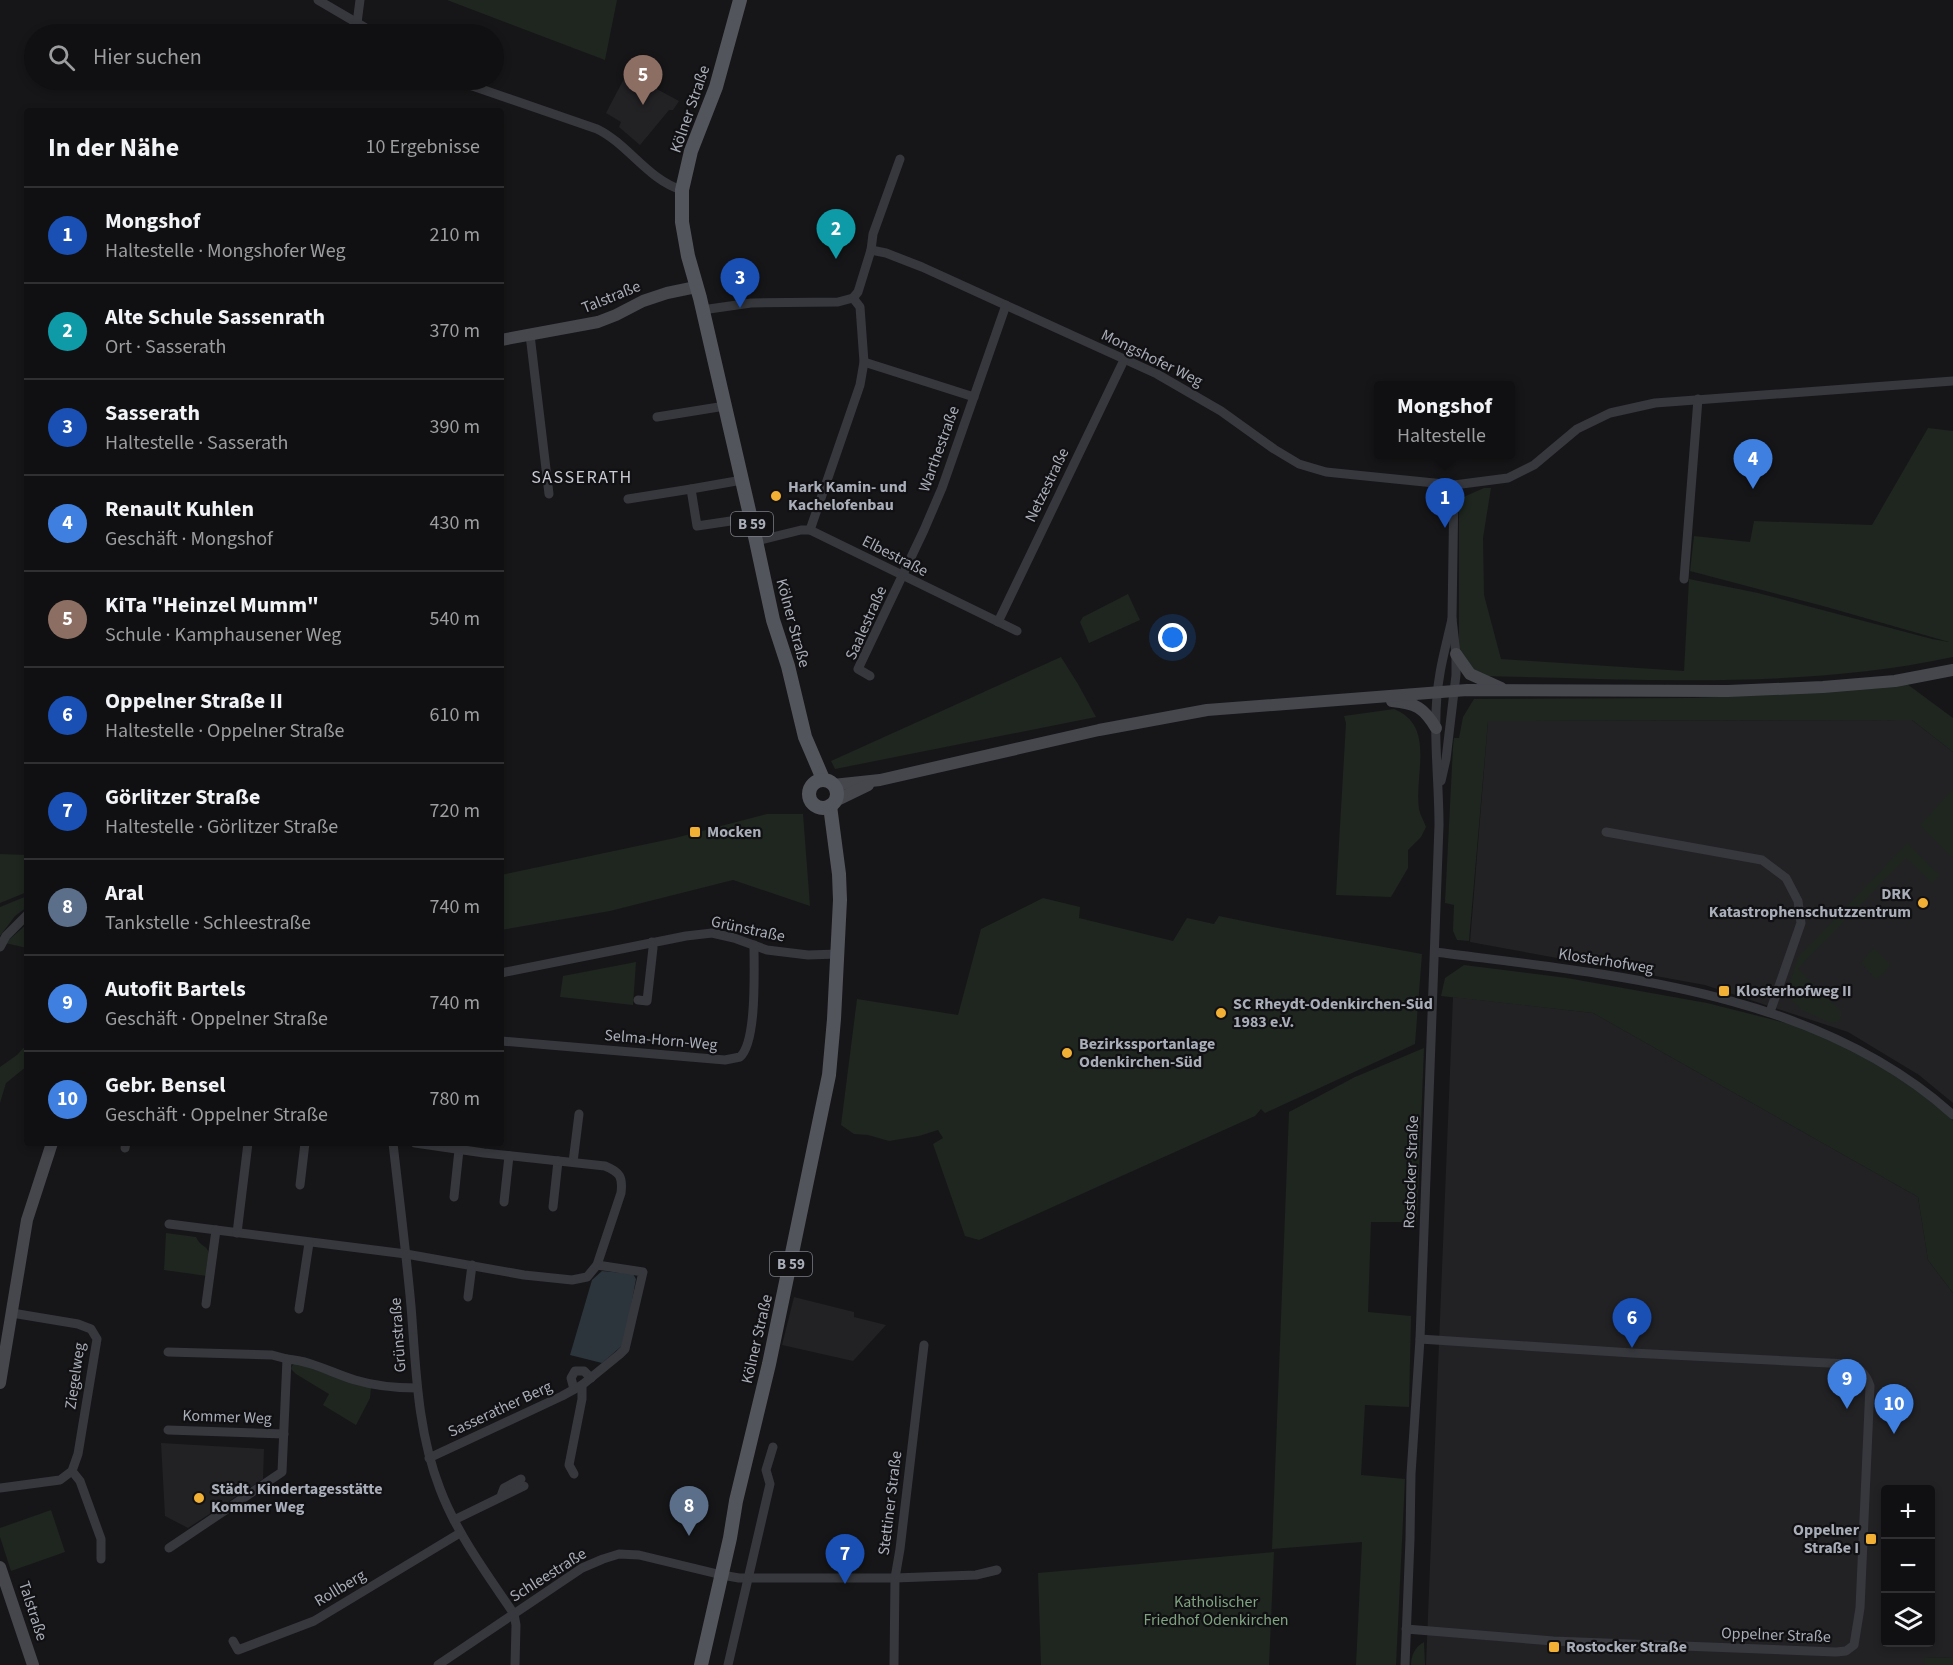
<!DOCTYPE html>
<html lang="de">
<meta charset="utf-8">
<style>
body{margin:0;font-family:"Source Sans 3",sans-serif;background:#1e1e20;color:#f1f3f6}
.controls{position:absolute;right:18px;bottom:18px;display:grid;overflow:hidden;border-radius:6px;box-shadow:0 3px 9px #0003}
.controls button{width:54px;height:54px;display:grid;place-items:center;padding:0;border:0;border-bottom:2px solid #303032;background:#101012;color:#f1f3f6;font:30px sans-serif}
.you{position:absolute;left:1173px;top:638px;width:21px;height:21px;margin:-15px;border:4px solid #fff;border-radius:50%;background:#1a73e8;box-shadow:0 0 0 9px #1a73e833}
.badge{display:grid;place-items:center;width:39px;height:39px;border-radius:50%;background:#1a73e8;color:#fff;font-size:20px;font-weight:700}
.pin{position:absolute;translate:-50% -50px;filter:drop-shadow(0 2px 3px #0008)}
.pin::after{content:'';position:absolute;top:32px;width:21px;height:18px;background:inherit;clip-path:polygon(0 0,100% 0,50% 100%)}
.popup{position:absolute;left:1374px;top:381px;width:141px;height:78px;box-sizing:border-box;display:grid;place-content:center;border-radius:6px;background:#101012;filter:drop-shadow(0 2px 4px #0005);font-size:20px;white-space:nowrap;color:#9c9d9f}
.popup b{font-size:22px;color:#f1f3f6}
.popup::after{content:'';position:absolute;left:50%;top:100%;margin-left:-12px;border:12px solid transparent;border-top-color:#101012}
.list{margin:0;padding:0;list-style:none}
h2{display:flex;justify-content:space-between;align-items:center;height:78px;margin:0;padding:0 24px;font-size:26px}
h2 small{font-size:20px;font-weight:400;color:#9c9d9f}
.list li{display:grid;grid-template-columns:39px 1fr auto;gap:18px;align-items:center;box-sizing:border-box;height:96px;padding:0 24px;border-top:2px solid #303032}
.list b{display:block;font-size:22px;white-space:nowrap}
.list p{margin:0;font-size:20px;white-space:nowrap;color:#9c9d9f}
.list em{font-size:20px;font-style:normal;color:#9c9d9f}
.icon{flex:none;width:33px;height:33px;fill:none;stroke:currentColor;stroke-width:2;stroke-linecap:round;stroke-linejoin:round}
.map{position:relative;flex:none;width:1953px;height:1665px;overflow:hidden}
.search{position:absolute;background:#101012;box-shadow:0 3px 9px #0003;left:24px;top:24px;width:480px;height:66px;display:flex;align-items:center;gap:15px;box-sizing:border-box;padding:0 21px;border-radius:33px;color:#9c9d9f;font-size:22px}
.panel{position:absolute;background:#101012;box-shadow:0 3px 9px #0003;left:24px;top:108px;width:480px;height:1038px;border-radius:6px}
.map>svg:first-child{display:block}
.built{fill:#222225;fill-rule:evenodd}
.green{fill:#1e261f}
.water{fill:#2c353c}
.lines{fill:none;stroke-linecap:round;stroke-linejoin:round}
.street{stroke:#37383d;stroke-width:9}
.secondary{stroke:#45474d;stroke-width:12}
.primary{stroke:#53555c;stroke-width:14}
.poi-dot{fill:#f2b134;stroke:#111113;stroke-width:2}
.labels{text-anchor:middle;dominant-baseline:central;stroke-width:4.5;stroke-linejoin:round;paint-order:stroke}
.shield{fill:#111113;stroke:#7b7e86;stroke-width:1.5}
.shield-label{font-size:15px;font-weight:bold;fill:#a8adb8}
.street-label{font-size:16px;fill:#a8adb8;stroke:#111113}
.poi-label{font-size:16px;font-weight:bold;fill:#a8adb8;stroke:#111113;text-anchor:start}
.park-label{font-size:16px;fill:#7fa381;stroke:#111113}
.neighbourhood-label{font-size:18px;letter-spacing:1.5px;fill:#c9ccd4;stroke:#111113}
</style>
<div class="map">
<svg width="1953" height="1665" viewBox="0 0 1953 1665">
<rect width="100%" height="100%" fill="#161618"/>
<g class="built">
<polygon points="627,73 679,101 673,110 669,110 640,145 619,127 621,122 606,113"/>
<polygon points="1912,720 1953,752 1953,1103 1919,1075 1848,1032 1705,985 1470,942 1488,721"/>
<path d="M1453,997l140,16 325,184 10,63 25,33v365l-28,-1v8h-499zM1886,1490h44v152h-44z"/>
<polygon points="794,1297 854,1312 854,1317 886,1325 853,1361 782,1345"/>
<polygon points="161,1443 264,1449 263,1479 188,1528 165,1516"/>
</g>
<g class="green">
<polygon points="447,0 617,0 605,60"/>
<polygon points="822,231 841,244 837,249 818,238"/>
<path d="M1928,428l25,3v226c-155,33 -314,22 -472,19l-12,-8 -10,-16v-153l25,-11h7l-8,50 1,57 17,64 183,12 5,-92 69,14 174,46 17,3 -126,-36 -133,-35 4,-35 56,6 4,-21 118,4z"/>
<polygon points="1128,594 1140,620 1089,643 1080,622 1083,617"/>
<polygon points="1061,657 1078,684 1096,717 835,769 831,761"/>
<polygon points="1907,684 1953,718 1953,752 1912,720 1488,721 1469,941 1457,940 1453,931 1454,905 1445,903 1453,747 1454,738 1459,738 1463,717 1474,699 1692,698 1799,693"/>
<path d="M1394,709c42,17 20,65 25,100 1,6 5,12 7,18l-5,10 -13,13v18l-17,29 -55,-2 10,-172 -2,-7z"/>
<polygon points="1953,789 1953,858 1920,825"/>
<polygon points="767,814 803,814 810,906 733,880 610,911 501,930 501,875 675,838"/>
<polygon points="1907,843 1940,875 1932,883 1906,858 1798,969 1841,1011 1841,1018 1837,1022 1831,1023 1801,1010 1792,1000 1789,985 1798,957"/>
<polygon points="0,854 27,855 27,892 0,903"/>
<polygon points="27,896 27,907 15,916 0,936 0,907"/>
<path d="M1043,898l37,9 -1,11 94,23 14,-23 27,6 5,-8c68,15 135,25 203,38l-7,90 -150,69 -4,-4 -6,7 -276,124 -14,-4 -32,-92 10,-6 -5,-8 -19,6 -30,5 -21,-6 -14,-1 -13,-9 16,-126 101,16 23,-86z"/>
<polygon points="27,924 27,948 5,943"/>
<polygon points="1875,949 1890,964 1889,967 1877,979 1873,977 1861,963 1871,950"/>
<polygon points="636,962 633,1005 560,997 563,976"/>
<polygon points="1464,965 1567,978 1707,1003 1830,1034 1918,1086 1953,1121 1953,1293 1928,1260 1918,1197 1593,1013 1441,996 1445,978"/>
<polygon points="27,1044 27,1066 6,1083 0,1103 0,1067 17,1055"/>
<polygon points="1424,1048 1417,1222 1371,1222 1368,1312 1411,1316 1409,1407 1365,1405 1361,1475 1405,1479 1396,1665 1356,1665 1362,1542 1272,1549 1289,1112 1355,1077"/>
<path d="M166,1233l30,4c3,6 4,6 9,10 8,6 3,20 2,29l-43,-6z"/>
<polygon points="295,1363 371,1388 370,1398 356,1425 323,1405 329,1394 296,1374 291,1369 292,1366"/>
<polygon points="51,1510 65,1552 11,1571 0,1537 0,1528"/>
<polygon points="1274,1552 1269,1665 1041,1665 1038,1573"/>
<path d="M1424,1642l1,23h-14c0,-10 4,-18 13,-23z"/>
<polygon points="1925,1657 1953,1658 1953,1665 1925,1665"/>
</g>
<polygon class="water" points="602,1271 633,1274 636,1279 624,1344 602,1363 570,1355 592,1280"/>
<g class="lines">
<g class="street">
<polyline points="318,0 376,34"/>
<polyline points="357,23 360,0"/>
<path d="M455,80l142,49c31,15 51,51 85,61"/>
<polyline points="871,250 886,253 922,267 1157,374 1221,411 1274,449 1299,464 1326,472 1454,485 1508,478 1534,465 1577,429 1610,413 1655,403 1953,381"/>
<polyline points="702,310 751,303 838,302 853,298 858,292 871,250 873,234 900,159"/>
<polyline points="530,335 549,494"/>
<polyline points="864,362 974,397"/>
<polyline points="657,417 725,406"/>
<polyline points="691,489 742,480"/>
<polyline points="628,499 691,489 697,526 751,518"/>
<polyline points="810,530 860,385 864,362 860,307 853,298"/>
<polyline points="756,541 801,530 810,530 1017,631"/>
<polyline points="1684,579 1698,399"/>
<polyline points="998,622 1124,360"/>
<polyline points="870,676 858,669 924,530 942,488 1006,305"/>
<polyline points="1441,781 1446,759 1456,675 1456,654 1452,619 1454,485"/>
<polyline points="1606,832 1762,860 1786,878 1798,901 1801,923 1770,1012"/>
<polyline points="0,947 6,936 27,915"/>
<path d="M1435,952c177,23 380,38 518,163"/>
<polyline points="501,973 686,936 712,933 734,938 767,950 808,955 838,954"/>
<polyline points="638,1000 647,1001 653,948 652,942"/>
<path d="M501,1041l224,19 15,-3c17,-15 14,-87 14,-112"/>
<path d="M393,1143c6,54 13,108 18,163 5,62 6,124 29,183 17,45 47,85 74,125l2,11 -1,40"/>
<polyline points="125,1148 126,1143"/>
<polyline points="573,1162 579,1114"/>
<polyline points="300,1185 305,1143"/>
<polyline points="454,1197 459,1150"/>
<polyline points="504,1202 509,1156"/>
<polyline points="553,1207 558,1161"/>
<path d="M169,1224l237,30 118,21 48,5 15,-3 10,-12 24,-72c2,-16 -1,-21 -16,-27l-121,-13 -69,-10"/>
<polyline points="237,1233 248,1143"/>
<polyline points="468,1297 472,1265"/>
<polyline points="206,1304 216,1230"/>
<polyline points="299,1309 309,1243"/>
<polyline points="168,1352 272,1355 287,1359"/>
<polyline points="574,1389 571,1378 575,1371 584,1371 591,1378"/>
<polyline points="168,1430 284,1434"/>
<polyline points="429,1458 562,1396 582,1385 620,1354 625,1349 643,1272 597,1265"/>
<polyline points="72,1471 80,1481 101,1539 101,1559"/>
<polyline points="574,1474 569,1465 582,1399 582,1385"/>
<polyline points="0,1488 60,1480 72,1471 78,1454 97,1339 91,1329 78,1324 12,1313"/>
<polyline points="501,1496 504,1488 521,1479"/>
<polyline points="454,1520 524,1486"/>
<path d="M169,1548l113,-76 5,-113c25,2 45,14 68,21 20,6 41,8 62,8"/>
<path d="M1406,1629l147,12 283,11 10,-1 8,-6 6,-37 10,-222c-4,-12 -9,-17 -22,-22l-216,-11 -212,-14"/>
<polyline points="233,1641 238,1650 314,1621 460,1533"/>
<polyline points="438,1665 582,1568 603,1559 619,1554 639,1555 722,1575 739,1578 895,1578 976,1575 997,1570"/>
<polyline points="728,1665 770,1484 766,1470 773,1447"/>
<polyline points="894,1665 895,1578 900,1549 924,1345"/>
<path d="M1405,1665l5,-126 1,-65 9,-135 19,-514c0,-51 -8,-102 1,-152 3,-18 8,-36 12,-54"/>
</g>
<g class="secondary">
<polyline points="501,340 598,322 616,315 643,301 667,293 696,287"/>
<polyline points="1456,654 1470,674 1501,688"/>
<path d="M1392,701c24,2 32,7 44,27"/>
<polyline points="833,785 880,780 1099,730 1207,710 1467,690 1728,691 1823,687 1895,681 1953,670"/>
<polyline points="835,801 868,785"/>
<polyline points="0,1383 27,1220 52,1143"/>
<polyline points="0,1567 33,1665"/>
</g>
<g class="primary">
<polyline points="740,0 716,87 691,151 682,190 682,222 688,256 700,298 756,541 773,620 788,666 805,737 823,779"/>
<circle cx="823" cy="794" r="14"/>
<polyline points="701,1665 730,1538 736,1501 769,1364 829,1075 834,1019 840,900 839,874 830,806"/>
</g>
</g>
<g class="poi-dot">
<circle cx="776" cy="496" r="6"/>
<rect x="689" y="826" width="12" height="12" rx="3"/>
<circle cx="1923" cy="903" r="6"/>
<rect x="1718" y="985" width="12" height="12" rx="3"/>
<circle cx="1221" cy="1013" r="6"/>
<circle cx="1067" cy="1053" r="6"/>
<circle cx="199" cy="1498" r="6"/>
<rect x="1865" y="1533" width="12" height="12" rx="3"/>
<rect x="1548" y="1641" width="12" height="12" rx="3"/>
</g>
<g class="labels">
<g class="shield">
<rect x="731" y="512" width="42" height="24" rx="4.5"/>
<rect x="770" y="1252" width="42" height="24" rx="4.5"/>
</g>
<g class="shield-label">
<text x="752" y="524">B 59</text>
<text x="791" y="1264">B 59</text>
</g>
<g class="street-label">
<text transform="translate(690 109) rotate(-71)">Kölner Straße</text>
<text transform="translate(611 297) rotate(-22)">Talstraße</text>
<text transform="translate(1152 358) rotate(26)">Mongshofer Weg</text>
<text transform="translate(939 449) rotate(-70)">Warthestraße</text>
<text transform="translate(1047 485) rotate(-64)">Netzestraße</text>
<text transform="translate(895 556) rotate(27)">Elbestraße</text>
<text transform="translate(793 623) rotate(75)">Kölner Straße</text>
<text transform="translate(866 623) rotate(-66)">Saalestraße</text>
<text transform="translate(748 929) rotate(12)">Grünstraße</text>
<text transform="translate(1606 961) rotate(9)">Klosterhofweg</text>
<text transform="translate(661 1040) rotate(5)">Selma-Horn-Weg</text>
<text transform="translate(1411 1172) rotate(-88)">Rostocker Straße</text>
<text transform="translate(398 1335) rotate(-94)">Grünstraße</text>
<text transform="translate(757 1339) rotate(-77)">Kölner Straße</text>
<text transform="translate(75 1376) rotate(-82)">Ziegelweg</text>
<text transform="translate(500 1409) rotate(-25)">Sasserather Berg</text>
<text transform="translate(227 1417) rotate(2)">Kommer Weg</text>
<text transform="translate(890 1503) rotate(-83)">Stettiner Straße</text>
<text transform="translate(548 1575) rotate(-32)">Schleestraße</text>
<text transform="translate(340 1588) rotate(-31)">Rollberg</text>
<text transform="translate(33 1611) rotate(72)">Talstraße</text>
<text transform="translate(1776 1635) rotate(2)">Oppelner Straße</text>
</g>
<g class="poi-label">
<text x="788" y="487">Hark Kamin- und<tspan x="788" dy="18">Kachelofenbau</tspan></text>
<text x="707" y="832">Mocken</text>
<text x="1911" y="894" text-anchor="end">DRK<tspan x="1911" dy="18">Katastrophenschutzzentrum</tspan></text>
<text x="1736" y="991">Klosterhofweg II</text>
<text x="1233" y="1004">SC Rheydt-Odenkirchen-Süd<tspan x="1233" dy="18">1983 e.V.</tspan></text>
<text x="1079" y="1044">Bezirkssportanlage<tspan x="1079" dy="18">Odenkirchen-Süd</tspan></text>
<text x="211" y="1489">Städt. Kindertagesstätte<tspan x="211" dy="18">Kommer Weg</tspan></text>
<text x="1859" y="1530" text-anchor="end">Oppelner<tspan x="1859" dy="18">Straße I</tspan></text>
<text x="1566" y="1647">Rostocker Straße</text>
</g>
<g class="park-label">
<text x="1216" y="1602">Katholischer<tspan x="1216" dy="18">Friedhof Odenkirchen</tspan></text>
</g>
<g class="neighbourhood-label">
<text x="582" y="477">SASSERATH</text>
</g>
</g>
</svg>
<div class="controls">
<button>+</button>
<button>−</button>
<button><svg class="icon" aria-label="layers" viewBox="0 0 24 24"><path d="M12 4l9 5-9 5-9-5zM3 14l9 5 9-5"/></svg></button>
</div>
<div class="you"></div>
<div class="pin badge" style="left:1445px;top:528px;background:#1a4fb4">1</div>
<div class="popup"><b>Mongshof</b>Haltestelle</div>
<div class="pin badge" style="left:836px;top:259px;background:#0f9aa8">2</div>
<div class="pin badge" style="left:740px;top:308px;background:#1a4fb4">3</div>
<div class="pin badge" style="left:1753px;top:489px;background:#3f7fe0">4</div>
<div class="pin badge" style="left:643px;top:105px;background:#8d6e63">5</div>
<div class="pin badge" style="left:1632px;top:1348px;background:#1a4fb4">6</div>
<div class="pin badge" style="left:845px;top:1584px;background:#1a4fb4">7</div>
<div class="pin badge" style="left:689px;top:1536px;background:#5c6f8a">8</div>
<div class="pin badge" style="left:1847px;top:1409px;background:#3f7fe0">9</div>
<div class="pin badge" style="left:1894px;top:1434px;background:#3f7fe0">10</div>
<div class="search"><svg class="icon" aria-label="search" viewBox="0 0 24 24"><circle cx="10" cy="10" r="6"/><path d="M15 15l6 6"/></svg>Hier suchen</div>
<section class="panel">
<h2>In der Nähe<small>10 Ergebnisse</small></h2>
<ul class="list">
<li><span class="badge" style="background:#1a4fb4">1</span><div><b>Mongshof</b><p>Haltestelle · Mongshofer Weg</p></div><em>210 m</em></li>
<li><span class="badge" style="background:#0f9aa8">2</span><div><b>Alte Schule Sassenrath</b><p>Ort · Sasserath</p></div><em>370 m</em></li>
<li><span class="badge" style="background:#1a4fb4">3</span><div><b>Sasserath</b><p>Haltestelle · Sasserath</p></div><em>390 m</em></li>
<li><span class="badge" style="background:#3f7fe0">4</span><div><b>Renault Kuhlen</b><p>Geschäft · Mongshof</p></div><em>430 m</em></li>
<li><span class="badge" style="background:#8d6e63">5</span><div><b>KiTa &quot;Heinzel Mumm&quot;</b><p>Schule · Kamphausener Weg</p></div><em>540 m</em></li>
<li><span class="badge" style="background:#1a4fb4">6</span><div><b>Oppelner Straße II</b><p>Haltestelle · Oppelner Straße</p></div><em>610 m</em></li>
<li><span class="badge" style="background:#1a4fb4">7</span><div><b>Görlitzer Straße</b><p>Haltestelle · Görlitzer Straße</p></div><em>720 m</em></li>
<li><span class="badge" style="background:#5c6f8a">8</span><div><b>Aral</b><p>Tankstelle · Schleestraße</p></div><em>740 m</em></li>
<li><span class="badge" style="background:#3f7fe0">9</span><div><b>Autofit Bartels</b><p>Geschäft · Oppelner Straße</p></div><em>740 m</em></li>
<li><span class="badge" style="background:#3f7fe0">10</span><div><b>Gebr. Bensel</b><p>Geschäft · Oppelner Straße</p></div><em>780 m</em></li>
</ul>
</section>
</div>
